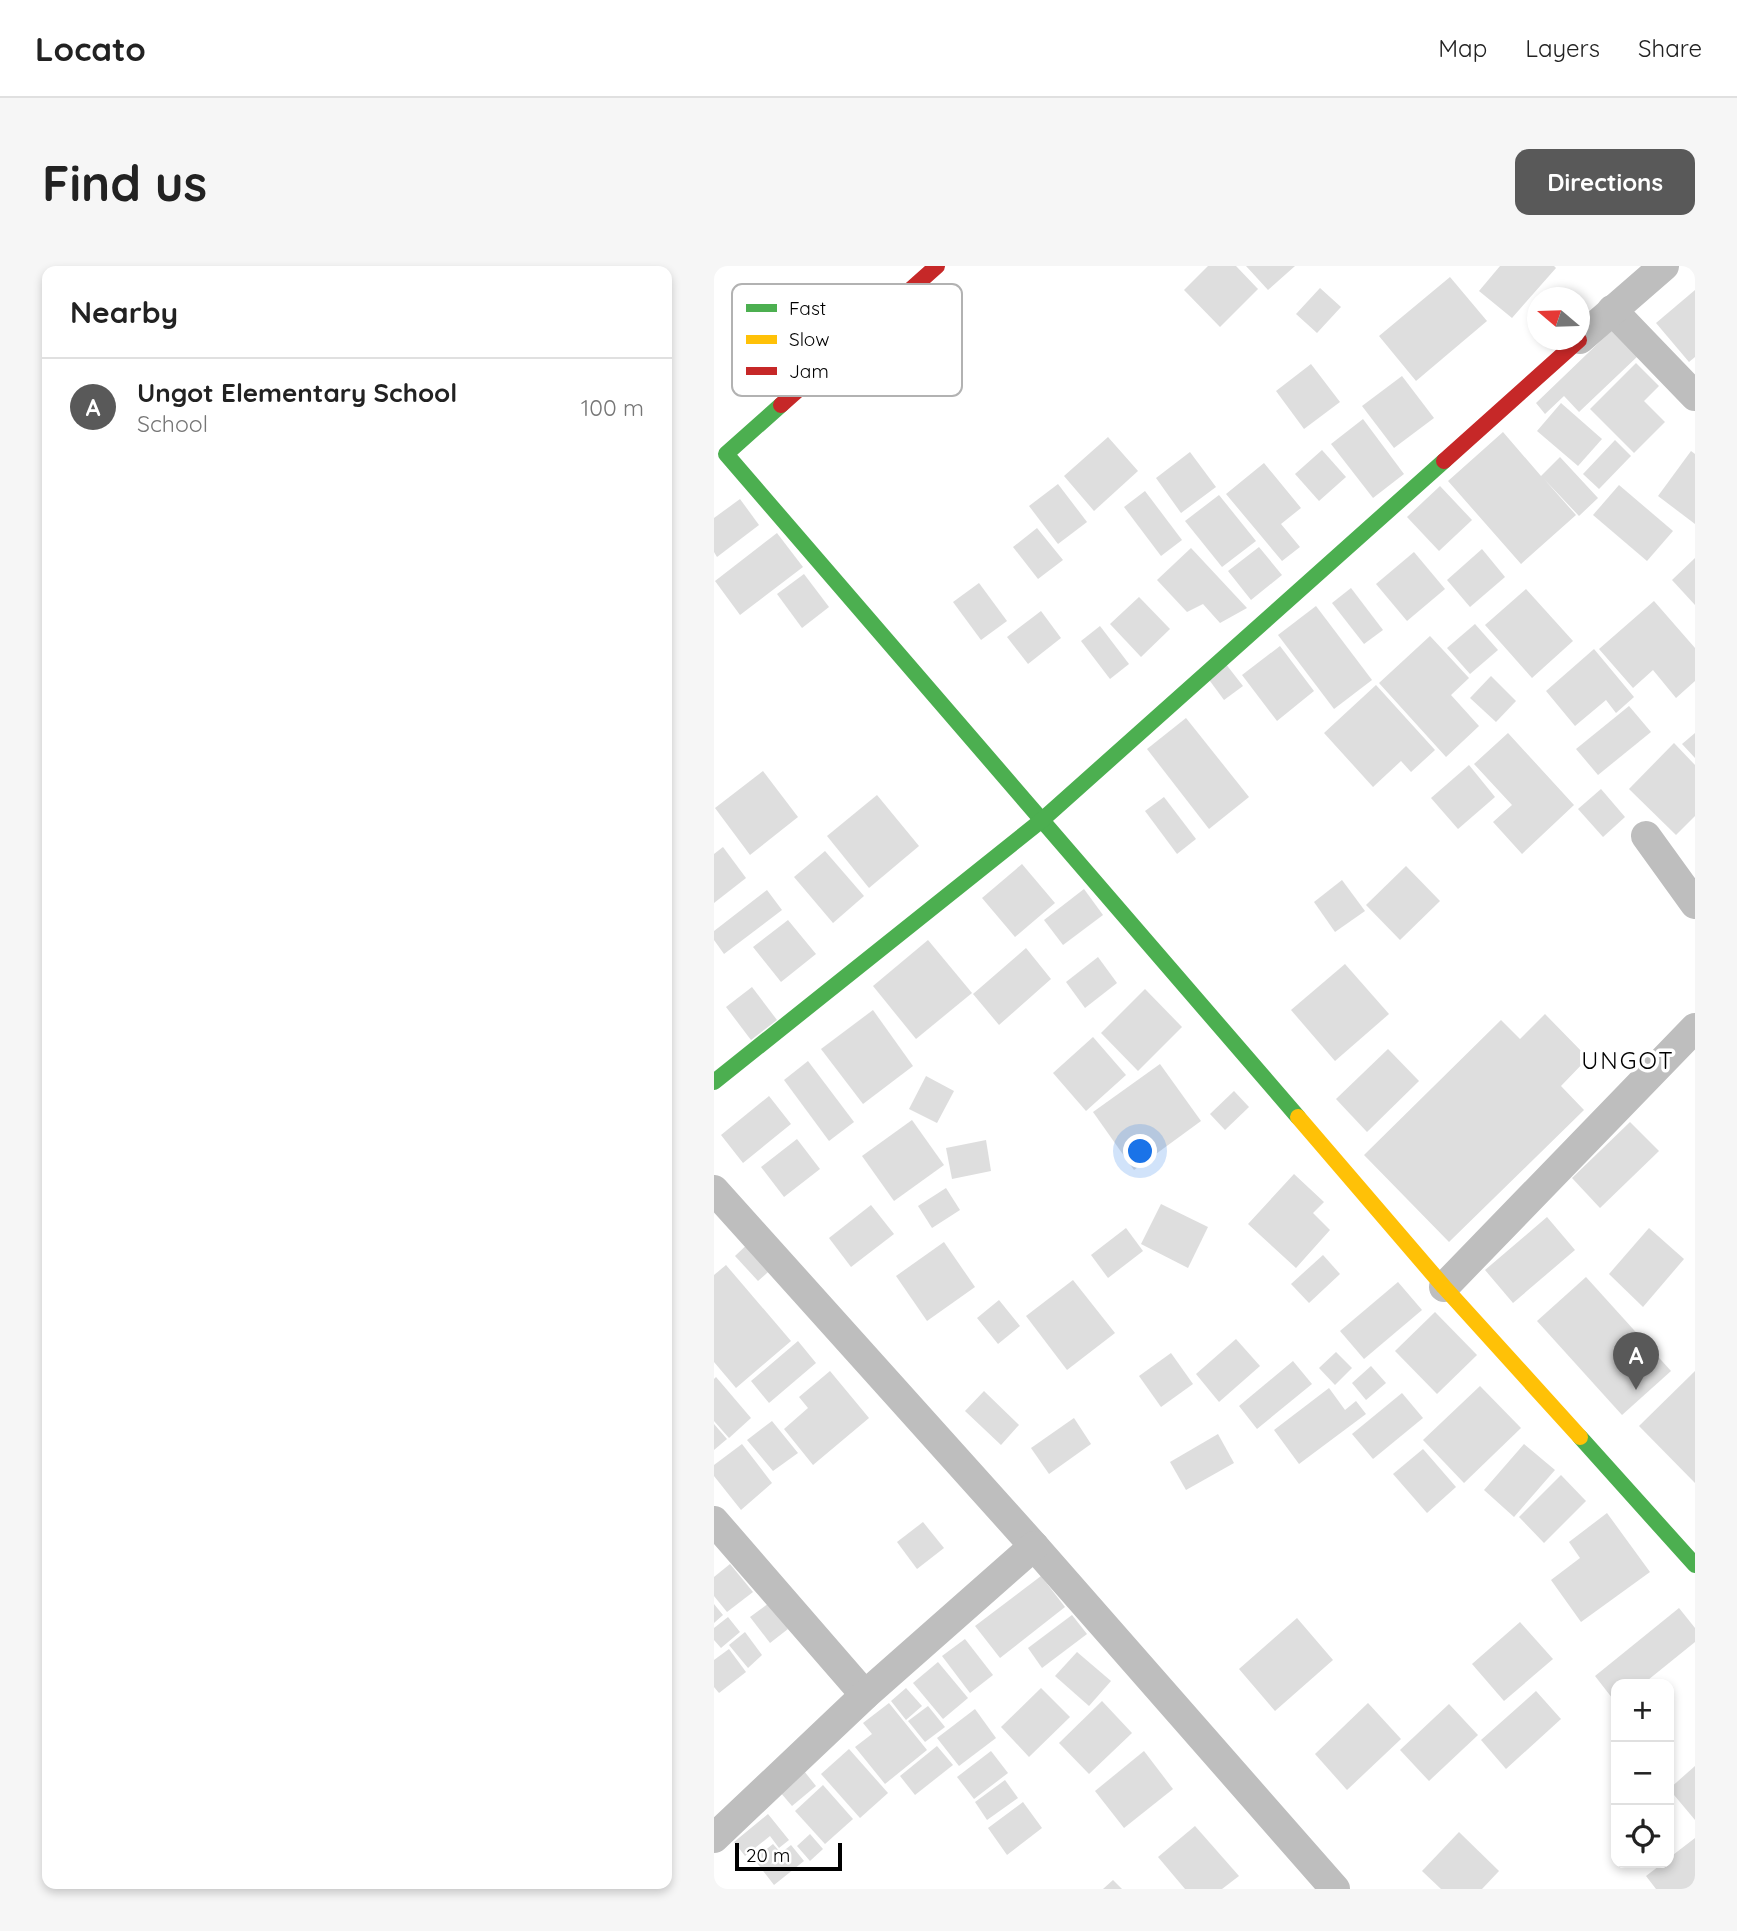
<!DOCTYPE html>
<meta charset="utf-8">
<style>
body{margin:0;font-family:Quicksand,sans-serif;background:#f6f6f6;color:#222}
.controls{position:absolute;right:21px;bottom:21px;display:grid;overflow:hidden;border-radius:14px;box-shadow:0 4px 10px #0003}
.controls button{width:63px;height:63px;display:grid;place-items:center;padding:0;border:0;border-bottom:2px solid #e0e0e0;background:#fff;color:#222;font:35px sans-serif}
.compass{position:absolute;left:813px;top:21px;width:63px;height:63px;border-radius:50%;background:#fff;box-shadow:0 4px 10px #0003;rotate:289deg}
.scale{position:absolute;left:21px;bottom:18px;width:107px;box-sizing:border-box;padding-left:7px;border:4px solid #000;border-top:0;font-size:19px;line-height:24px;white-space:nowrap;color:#000;-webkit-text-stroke:5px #fff;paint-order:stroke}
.you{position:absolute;left:427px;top:886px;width:24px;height:24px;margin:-18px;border:5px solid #fff;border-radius:50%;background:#1a73e8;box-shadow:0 0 0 10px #1a73e833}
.badge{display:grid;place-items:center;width:46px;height:46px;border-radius:50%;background:#595959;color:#fff;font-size:23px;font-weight:700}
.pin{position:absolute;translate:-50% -58px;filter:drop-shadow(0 2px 4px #0008)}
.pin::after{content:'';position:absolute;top:37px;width:24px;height:21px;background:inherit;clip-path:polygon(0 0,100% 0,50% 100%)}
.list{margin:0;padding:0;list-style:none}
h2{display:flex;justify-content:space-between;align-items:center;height:91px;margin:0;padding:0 28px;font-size:30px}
h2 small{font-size:23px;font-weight:400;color:#767676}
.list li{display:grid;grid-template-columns:46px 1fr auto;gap:21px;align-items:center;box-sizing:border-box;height:98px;padding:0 28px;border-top:2px solid #e0e0e0}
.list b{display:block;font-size:26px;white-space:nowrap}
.list p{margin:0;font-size:23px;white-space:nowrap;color:#767676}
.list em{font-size:23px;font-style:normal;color:#767676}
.icon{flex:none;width:38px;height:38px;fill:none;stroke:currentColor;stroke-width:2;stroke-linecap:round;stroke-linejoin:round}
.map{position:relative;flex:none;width:981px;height:1623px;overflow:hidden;border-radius:14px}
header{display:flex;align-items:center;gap:42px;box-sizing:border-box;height:98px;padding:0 35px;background:#fff;border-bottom:2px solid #e0e0e0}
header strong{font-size:33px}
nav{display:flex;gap:38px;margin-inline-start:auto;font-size:24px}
.intro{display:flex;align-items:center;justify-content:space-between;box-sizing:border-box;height:168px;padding:0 42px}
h1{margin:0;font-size:49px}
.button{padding:18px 32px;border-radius:14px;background:#595959;color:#fff;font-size:24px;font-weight:700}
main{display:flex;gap:42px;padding:0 42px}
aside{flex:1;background:#fff;border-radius:14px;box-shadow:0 4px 10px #0003}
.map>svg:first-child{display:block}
.building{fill:#dedede}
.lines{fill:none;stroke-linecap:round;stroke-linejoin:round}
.street{stroke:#bebebe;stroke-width:30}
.fast{stroke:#4caf50;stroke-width:16}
.slow{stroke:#ffc107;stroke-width:16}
.jam{stroke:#c62828;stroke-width:16}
.labels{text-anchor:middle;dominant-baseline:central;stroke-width:7;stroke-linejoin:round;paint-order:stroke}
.quarter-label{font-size:24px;letter-spacing:2px;fill:#000;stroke:#fff}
.key{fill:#fff;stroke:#b2b2b2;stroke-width:2}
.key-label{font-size:19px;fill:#000}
</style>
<header>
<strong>Locato</strong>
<nav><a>Map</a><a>Layers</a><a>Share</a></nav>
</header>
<div class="intro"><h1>Find us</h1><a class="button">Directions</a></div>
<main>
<aside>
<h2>Nearby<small></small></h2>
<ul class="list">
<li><span class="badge">A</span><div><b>Ungot Elementary School</b><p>School</p></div><em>100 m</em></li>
</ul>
</aside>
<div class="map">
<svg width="981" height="1623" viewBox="0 0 981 1623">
<rect width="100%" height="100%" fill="#fff"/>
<g class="building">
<polygon points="494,0 522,0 544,23 506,61 470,24"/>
<polygon points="532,0 581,0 554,24"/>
<polygon points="786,0 840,0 842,2 798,52 765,25"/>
<polygon points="736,11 773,55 702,115 665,70"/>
<polygon points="606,22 627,41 603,67 582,48"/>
<polygon points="981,24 981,91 975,96 942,57"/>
<polygon points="899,63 925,89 865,146 850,130 831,148 822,137"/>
<polygon points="922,97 945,120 930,135 951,156 920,187 876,143"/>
<polygon points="597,98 626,136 590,163 562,125"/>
<polygon points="688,110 720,152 680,182 648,140"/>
<polygon points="847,137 888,173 864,200 823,165"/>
<polygon points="649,153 690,208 659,232 617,178"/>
<polygon points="789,166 827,210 846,191 884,232 865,250 830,213 862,249 807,298 734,215"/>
<polygon points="394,171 424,205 380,245 350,210"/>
<polygon points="901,174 917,190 885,223 869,208"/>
<polygon points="608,184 632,211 605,235 581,208"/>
<polygon points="977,185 981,188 981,258 944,230"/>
<polygon points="476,186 502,221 467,247 442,212"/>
<polygon points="550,197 587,242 567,258 586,281 568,295 512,228"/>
<polygon points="344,218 373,256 344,278 315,240"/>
<polygon points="905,219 959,265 933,295 879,249"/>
<polygon points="726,220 758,254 725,285 693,251"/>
<polygon points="431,225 468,274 447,290 410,241"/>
<polygon points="505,229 542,275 508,301 471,255"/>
<polygon points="26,233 45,259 3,291 0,286 0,252"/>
<polygon points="323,262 349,294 324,313 299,281"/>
<polygon points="63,267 89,301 26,349 1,315"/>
<polygon points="545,281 568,309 537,334 514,305"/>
<polygon points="477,282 533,342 506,357 489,338 473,346 443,314"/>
<polygon points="768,283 791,311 756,341 733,314"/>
<polygon points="700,286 731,323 693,355 662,318"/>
<polygon points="981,292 981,339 958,314"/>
<polygon points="90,308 115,341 88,362 63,328"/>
<polygon points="265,317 293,355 267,374 239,336"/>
<polygon points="637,322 669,364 650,378 618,337"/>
<polygon points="812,323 859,375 818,412 771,359"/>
<polygon points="425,331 456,363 427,391 396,358"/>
<polygon points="940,335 981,382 981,415 962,432 939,404 919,422 885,383"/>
<polygon points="602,340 658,414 620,443 564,369"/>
<polygon points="327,345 347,372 314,398 293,371"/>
<polygon points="761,358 784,384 756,408 733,382"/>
<polygon points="386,360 415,398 396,413 367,375"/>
<polygon points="716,370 755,412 737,429 765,460 732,491 665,417"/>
<polygon points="566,380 600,425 563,455 528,409"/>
<polygon points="880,383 920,431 902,447 892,434 861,460 832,425"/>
<polygon points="511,397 529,420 510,434 493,411"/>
<polygon points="777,410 802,435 782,456 756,432"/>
<polygon points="662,419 721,484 697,506 687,495 659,521 610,467"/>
<polygon points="915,440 937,466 884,509 862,483"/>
<polygon points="472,452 535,531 495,563 433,483"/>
<polygon points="794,467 860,539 808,588 779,556 798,539 760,498"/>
<polygon points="981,467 981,492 968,478"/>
<polygon points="960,477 981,499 981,550 962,569 915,523"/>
<polygon points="755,499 781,531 744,563 717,532"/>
<polygon points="49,505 84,551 36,589 1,542"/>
<polygon points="887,523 911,551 889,571 864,543"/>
<polygon points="163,529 205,580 155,622 113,570"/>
<polygon points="450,531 482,573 463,588 431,545"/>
<polygon points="9,581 32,612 0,637 0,588"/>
<polygon points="111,585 150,630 119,657 80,611"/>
<polygon points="308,598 341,637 301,671 268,632"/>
<polygon points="692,600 726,635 686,674 652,639"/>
<polygon points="628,614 651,645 621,666 600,636"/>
<polygon points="370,623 389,649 349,679 330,654"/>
<polygon points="53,624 68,644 10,688 0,674 0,665"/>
<polygon points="74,654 102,688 67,716 39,681"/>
<polygon points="214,674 258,727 202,773 159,720"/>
<polygon points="312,682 337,713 285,759 259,728"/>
<polygon points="384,691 403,717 371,742 352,716"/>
<polygon points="631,698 675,748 621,795 577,744"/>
<polygon points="38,721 63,754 37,774 12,741"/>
<polygon points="431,723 468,761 424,805 387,767"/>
<polygon points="159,744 199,800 149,838 107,783"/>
<polygon points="831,748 874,792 847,820 870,844 735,976 650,889 787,754 806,773"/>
<polygon points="379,771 412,809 372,845 339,807"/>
<polygon points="674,783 705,815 653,866 622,833"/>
<polygon points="94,795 140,856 115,875 70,814"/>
<polygon points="446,798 487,855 420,904 379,846"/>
<polygon points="212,810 240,825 223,857 195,843"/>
<polygon points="520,825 535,841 511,864 496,848"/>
<polygon points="55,830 77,858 29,897 7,869"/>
<polygon points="198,854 230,899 180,935 148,890"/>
<polygon points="916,856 945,885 886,942 858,912"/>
<polygon points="83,873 106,903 70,931 47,901"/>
<polygon points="272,874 277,905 238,913 232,882"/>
<polygon points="580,908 610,936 599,947 616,964 582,1002 534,958"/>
<polygon points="232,922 246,944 218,962 204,940"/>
<polygon points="447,938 494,961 474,1002 427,978"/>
<polygon points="157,939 180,968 137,1001 115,972"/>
<polygon points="833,951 861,984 799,1037 771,1004"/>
<polygon points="412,962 429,985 394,1012 377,989"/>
<polygon points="935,962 970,993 929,1041 895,1008"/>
<polygon points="39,973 62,999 44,1015 21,990"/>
<polygon points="230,976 261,1021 213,1055 182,1010"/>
<polygon points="609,989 626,1008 595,1037 577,1018"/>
<polygon points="12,999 77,1075 22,1122 0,1096 0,1009"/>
<polygon points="872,1011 957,1105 908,1149 823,1055"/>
<polygon points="359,1014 401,1067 353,1104 312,1050"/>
<polygon points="684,1016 708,1044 650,1093 626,1065"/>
<polygon points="285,1034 306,1060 284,1078 263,1052"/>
<polygon points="721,1046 763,1089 723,1128 681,1085"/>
<polygon points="522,1073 546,1100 505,1136 482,1108"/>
<polygon points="84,1075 102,1097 55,1137 37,1115"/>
<polygon points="622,1086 638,1102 621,1119 605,1102"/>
<polygon points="457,1087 479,1118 447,1141 425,1110"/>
<polygon points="579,1095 598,1118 543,1163 525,1140"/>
<polygon points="657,1100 672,1117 652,1134 638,1117"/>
<polygon points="116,1105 155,1152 99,1199 70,1163 94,1142 85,1131"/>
<polygon points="981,1105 981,1217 925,1160"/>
<polygon points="2,1111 37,1152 15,1172 0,1155 0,1113"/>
<polygon points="766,1120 807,1162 750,1217 709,1174"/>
<polygon points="615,1122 631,1144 642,1135 652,1148 585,1198 560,1164"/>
<polygon points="270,1125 305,1159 287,1179 251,1145"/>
<polygon points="688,1127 709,1152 659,1193 638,1168"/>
<polygon points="360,1152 377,1178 335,1208 317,1182"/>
<polygon points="58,1155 84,1187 59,1205 33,1174"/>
<polygon points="0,1158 13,1173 0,1184"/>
<polygon points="504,1168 520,1197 472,1224 456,1196"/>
<polygon points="28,1178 58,1217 27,1244 0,1210 0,1199"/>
<polygon points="810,1178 841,1204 800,1251 770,1224"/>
<polygon points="709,1183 742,1221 713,1247 679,1208"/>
<polygon points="847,1209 872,1235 830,1277 805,1251"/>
<polygon points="893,1247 936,1306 867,1356 837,1314 866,1292 855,1276"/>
<polygon points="209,1256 230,1282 203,1303 183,1276"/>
<polygon points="16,1298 39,1326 13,1346 0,1330 0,1311"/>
<polygon points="327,1310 351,1341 286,1392 261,1360"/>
<polygon points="55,1337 74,1363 56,1377 36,1351"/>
<polygon points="0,1338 9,1349 0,1357"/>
<polygon points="965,1342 981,1362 981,1376 929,1418 902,1418 902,1437 881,1410"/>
<polygon points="358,1349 373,1368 328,1402 314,1382"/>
<polygon points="14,1351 26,1366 7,1382 0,1374 0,1362"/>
<polygon points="583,1352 619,1394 561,1445 525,1403"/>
<polygon points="806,1356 839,1393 790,1435 758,1398"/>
<polygon points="31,1366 48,1389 34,1402 15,1379"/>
<polygon points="251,1373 279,1409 256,1427 228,1390"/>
<polygon points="15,1383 32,1406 5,1427 0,1421 0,1394"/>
<polygon points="363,1386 397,1415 375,1440 341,1410"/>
<polygon points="224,1396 254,1432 229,1453 199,1417"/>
<polygon points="192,1422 208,1440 192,1454 177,1435"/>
<polygon points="327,1422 356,1451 315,1491 287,1461"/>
<polygon points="822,1425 847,1453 792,1503 767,1474"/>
<polygon points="388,1435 418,1467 375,1508 345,1477"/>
<polygon points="175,1437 213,1484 171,1518 141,1481 158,1468 149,1457"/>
<polygon points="654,1437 687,1473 633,1524 601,1488"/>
<polygon points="735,1438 764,1469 715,1515 686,1484"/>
<polygon points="214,1440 231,1461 211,1476 194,1455"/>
<polygon points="261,1443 282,1472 245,1500 223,1472"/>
<polygon points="223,1480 239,1499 201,1529 186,1510"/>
<polygon points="135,1483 174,1527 146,1552 107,1508"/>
<polygon points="277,1485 294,1507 260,1533 243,1511"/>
<polygon points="430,1485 459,1523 410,1562 381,1525"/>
<polygon points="981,1500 981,1554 955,1523"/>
<polygon points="90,1505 102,1520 78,1540 66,1526"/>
<polygon points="291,1514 304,1532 273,1554 261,1536"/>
<polygon points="109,1519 139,1553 111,1578 81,1545"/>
<polygon points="309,1536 328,1562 293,1589 274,1562"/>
<polygon points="54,1548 75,1574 65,1582 56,1570 31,1590 20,1576"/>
<polygon points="481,1560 525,1610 508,1623 471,1623 444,1591"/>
<polygon points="745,1566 785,1605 768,1623 727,1623 708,1605"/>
<polygon points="96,1568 109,1583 96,1595 83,1580"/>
<polygon points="981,1572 981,1620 978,1623 942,1623 932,1610 949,1597 955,1597 955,1592"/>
<polygon points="59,1578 67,1587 77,1579 90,1595 60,1619 40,1593"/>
<polygon points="399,1614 408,1623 389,1623"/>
</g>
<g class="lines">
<g class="street">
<polyline points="898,44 981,130"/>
<polyline points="866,73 950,0"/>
<polyline points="932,570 981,638"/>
<polyline points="0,924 320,1280 621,1623"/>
<polyline points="730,1021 981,762"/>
<polyline points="0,1255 151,1429"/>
<polyline points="0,1572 151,1429 320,1280"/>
</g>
<g class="fast">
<polyline points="67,139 12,188 584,851"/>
<polyline points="0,816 328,554 730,195"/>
<polyline points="866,1171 981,1299"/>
</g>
<polyline class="slow" points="584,851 730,1021 866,1171"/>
<g class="jam">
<polyline points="67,139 223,0"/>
<polyline points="730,195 865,74"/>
</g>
</g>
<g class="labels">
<g class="quarter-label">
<text x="914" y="794">UNGOT</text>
</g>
</g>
<rect x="18" y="18" width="230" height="112" rx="10" class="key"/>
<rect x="32" y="38" width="31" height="8" fill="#4caf50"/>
<rect x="32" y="69" width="31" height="9" fill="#ffc107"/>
<rect x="32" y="101" width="31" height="8" fill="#c62828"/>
<g class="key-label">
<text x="75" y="49">Fast</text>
<text x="75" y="80">Slow</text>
<text x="75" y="112">Jam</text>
</g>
</svg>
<div class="controls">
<button>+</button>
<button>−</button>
<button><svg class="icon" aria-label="locate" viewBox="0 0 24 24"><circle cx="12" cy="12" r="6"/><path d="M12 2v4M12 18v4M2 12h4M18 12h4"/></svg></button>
</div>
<svg class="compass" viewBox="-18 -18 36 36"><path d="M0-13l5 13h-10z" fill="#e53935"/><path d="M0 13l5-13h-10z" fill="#767676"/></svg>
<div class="scale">20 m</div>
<div class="you"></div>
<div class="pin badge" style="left:922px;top:1124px">A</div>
</div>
</main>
